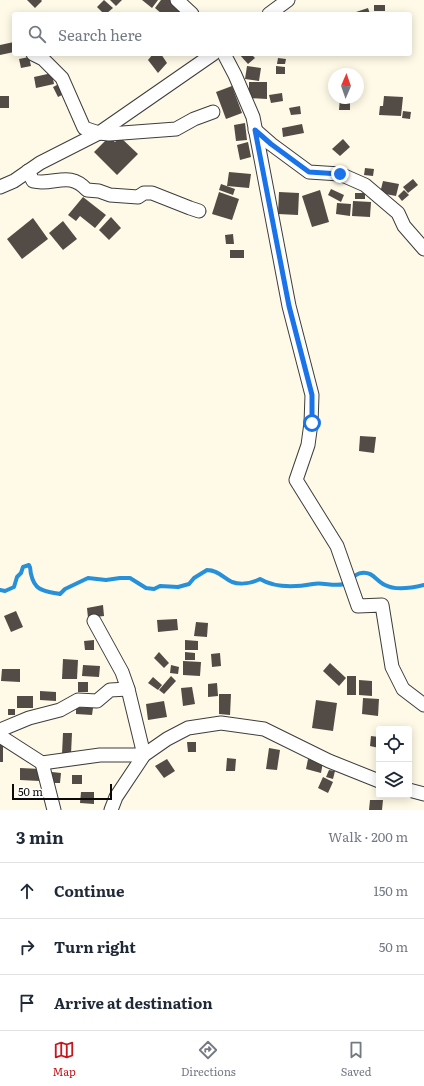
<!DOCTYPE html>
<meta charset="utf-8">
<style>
body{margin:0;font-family:Literata,serif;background:#f2f2f3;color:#1f2937}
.controls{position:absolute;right:12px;bottom:12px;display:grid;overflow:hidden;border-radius:4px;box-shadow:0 2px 10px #0003}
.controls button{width:36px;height:36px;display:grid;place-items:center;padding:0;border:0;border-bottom:1px solid #e0e1e3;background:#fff;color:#1f2937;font:20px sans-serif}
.compass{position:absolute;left:328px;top:68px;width:36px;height:36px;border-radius:50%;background:#fff;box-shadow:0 2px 10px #0003;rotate:2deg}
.scale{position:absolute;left:12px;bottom:10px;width:100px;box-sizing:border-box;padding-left:4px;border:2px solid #0a0a0a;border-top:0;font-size:11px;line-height:14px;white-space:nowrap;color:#0a0a0a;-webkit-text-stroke:3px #fff;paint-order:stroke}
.stop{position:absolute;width:12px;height:12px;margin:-9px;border:3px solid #1a73e8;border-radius:50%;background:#fff}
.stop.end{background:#1a73e8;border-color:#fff;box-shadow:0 1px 4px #0008}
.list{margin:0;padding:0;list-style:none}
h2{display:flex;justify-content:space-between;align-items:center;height:52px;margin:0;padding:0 16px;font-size:17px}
h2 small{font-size:13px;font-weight:400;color:#747a83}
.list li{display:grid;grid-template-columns:26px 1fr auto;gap:12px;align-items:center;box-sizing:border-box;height:56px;padding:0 16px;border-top:1px solid #e0e1e3}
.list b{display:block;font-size:15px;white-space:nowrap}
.list em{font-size:13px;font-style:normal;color:#747a83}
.icon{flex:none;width:22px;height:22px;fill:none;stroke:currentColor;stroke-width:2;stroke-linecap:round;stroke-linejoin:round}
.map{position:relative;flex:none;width:424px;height:810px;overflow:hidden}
.search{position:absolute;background:#fff;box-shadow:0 2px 10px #0003;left:12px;right:12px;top:12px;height:44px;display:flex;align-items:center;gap:10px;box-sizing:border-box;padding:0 14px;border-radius:4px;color:#747a83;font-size:15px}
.sheet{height:220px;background:#fff}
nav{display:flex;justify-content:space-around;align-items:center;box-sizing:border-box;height:56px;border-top:1px solid #e0e1e3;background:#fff;font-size:11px;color:#747a83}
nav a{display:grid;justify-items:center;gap:2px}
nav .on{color:#c5171e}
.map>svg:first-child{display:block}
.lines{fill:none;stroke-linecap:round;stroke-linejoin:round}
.stream{stroke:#2691da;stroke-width:4}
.building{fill:#534b45}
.minor-casing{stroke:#3d3d3d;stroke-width:15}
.minor{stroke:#fff;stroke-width:13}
.route{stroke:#1a73e8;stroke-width:5}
</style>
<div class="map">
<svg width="424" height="810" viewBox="0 0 424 810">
<rect width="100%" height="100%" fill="#fffae7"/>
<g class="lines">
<path class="stream" d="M0,590l5,1 9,-4 3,-10 4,-4 2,-6 6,-2c2,3 1,5 2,9 4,18 14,17 29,20l5,-5 23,-11 18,2 14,-2h10l16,10 8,1 6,-3 18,1 11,-3 5,-6 13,-8c11,0 16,8 25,12 9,3 20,1 28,-3 15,9 37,8 53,5 10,-2 21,3 31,0 7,-2 9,-10 17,-11 12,-2 15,8 24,12 11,6 27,3 39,0"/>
</g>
<g class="building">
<polygon points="27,0 41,0 42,1 35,8"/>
<polygon points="104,0 113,8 106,14 104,14 97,7"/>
<polygon points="110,0 122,0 116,6"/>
<polygon points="142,0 158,0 152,8"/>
<polygon points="161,0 172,0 183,9 179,14 162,14 155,8"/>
<rect x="374" y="5" width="11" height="6"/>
<polygon points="368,8 370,14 356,14 356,12"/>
<polygon points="14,42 14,52 0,55 0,45"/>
<polygon points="153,54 161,54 167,63 158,73 148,60"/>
<polygon points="239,54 251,54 255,58 248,64"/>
<polygon points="29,57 31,66 21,68 19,59"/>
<polygon points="278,58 286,59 285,64 277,64"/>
<polygon points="247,66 261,68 259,81 245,79"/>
<polygon points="276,66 285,67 285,74 276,74"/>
<polygon points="52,73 54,84 36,88 34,77"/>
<polygon points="249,82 267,82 267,99 249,98"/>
<polygon points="61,83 66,93 58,97 53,87"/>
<polygon points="232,86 242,113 226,119 216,92"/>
<polygon points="282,93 283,101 271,103 269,95"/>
<rect x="0" y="96" width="9" height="12"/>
<polygon points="384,96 403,97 401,116 379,115 380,106 383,106"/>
<polygon points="340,98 350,98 350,110 339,110"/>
<polygon points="300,106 301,114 291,115 289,108"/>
<polygon points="403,111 411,112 410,119 402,118"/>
<polygon points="245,123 247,140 236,141 234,125"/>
<polygon points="302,124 304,133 283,137 282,128"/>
<polygon points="109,137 115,142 120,137 138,154 117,175 94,152"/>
<polygon points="343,139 350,147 340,156 332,149"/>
<polygon points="248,142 251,157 240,160 237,145"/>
<polygon points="365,168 374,169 373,176 364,175"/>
<polygon points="229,172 251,174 249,188 227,186"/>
<polygon points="413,179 418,185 408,193 403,187"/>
<polygon points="383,181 399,184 396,196 380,193"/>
<polygon points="221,184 235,189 233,195 219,190"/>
<polygon points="331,189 344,195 341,202 328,195"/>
<polygon points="320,190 329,222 312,227 302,196"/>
<polygon points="404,190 409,195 402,201 398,196"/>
<polygon points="219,192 239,199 232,220 212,214"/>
<polygon points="279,192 299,193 298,215 278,214"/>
<rect x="355" y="193" width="10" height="6"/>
<polygon points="83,197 106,215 95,228 80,216 76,221 68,215"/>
<polygon points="353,201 371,202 370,217 352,216"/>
<polygon points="337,203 351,204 350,216 336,214"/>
<polygon points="111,217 121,228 109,240 99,230"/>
<polygon points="33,218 48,239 22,259 7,239"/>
<polygon points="63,221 77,239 63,250 49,233"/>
<polygon points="233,234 234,244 226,244 225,235"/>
<rect x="230" y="250" width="14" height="8"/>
<polygon points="360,436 376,437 374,453 359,451"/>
<polygon points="103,605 104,616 88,618 87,608"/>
<polygon points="16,611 23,627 11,632 4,616"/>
<polygon points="177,619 178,630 158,632 157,620"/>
<polygon points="196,622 208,623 207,637 194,636"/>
<polygon points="94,640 94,650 85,650 84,641"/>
<polygon points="185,640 198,641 198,650 185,650"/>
<polygon points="159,652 169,663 164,668 154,658"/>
<polygon points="185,652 195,653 195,660 185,660"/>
<polygon points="220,653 221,666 212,667 211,654"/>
<polygon points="63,659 78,660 77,679 62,679"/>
<polygon points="183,661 201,662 200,676 183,675"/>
<polygon points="330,663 346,678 339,686 323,671"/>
<polygon points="83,665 100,666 99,677 82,676"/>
<polygon points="171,665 179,667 178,674 170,673"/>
<polygon points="2,669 20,669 20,682 1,681"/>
<polygon points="171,676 176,681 164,694 159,690"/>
<rect x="347" y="676" width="9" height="19"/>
<polygon points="153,677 162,685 158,690 148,683"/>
<polygon points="359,680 372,681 372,696 359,695"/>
<rect x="78" y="682" width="10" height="10"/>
<polygon points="217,683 218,696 208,697 208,684"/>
<polygon points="192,687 195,704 183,706 181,688"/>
<polygon points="40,691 56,692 56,701 40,700"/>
<polygon points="219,694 231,694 230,715 219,714"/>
<rect x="17" y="696" width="16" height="12"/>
<polygon points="363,698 379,699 378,716 362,714"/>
<polygon points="316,700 337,703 333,731 312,728"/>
<polygon points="164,701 167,717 148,720 146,704"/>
<polygon points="76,707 93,708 92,715 76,714"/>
<rect x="8" y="709" width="7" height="6"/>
<polygon points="63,733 72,733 71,754 62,754"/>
<polygon points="371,736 379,737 379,748 370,746"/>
<polygon points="187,742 196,742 196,752 188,752"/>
<rect x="0" y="745" width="3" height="17"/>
<polygon points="269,748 280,750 277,770 266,769"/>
<polygon points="227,758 236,759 235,771 226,771"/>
<polygon points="167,759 175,771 164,778 155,766"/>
<polygon points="308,759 323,762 321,773 306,769"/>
<polygon points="20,768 41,769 40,781 20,780"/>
<polygon points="329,770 335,771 333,779 326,777"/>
<polygon points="52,772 61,773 60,783 52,783"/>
<rect x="72" y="775" width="10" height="9"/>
<polygon points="323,777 333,782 328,793 318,788"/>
<polygon points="81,792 94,792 94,804 80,803"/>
<polygon points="370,800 383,800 382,810 369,810"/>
</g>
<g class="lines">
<defs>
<g id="minor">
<polyline points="177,0 192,14"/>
<polyline points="269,14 288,0"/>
<polyline points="33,54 43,59 62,78 84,128 99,133 109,134 176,129 194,119 213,112"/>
<polyline points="224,54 235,75 253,117 289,306 312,395 311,423 308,445 296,480 337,546 358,606 382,605 392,667 403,689 424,705"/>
<polyline points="255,130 271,144 309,172 340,174 365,185 398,213 404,226 424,249"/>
<path d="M28,171l5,10c21,5 36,-11 54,9l12,1 11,4 28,2 6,-4h8l38,15 9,3"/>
<polyline points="0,187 14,181 40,163 99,133 213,54"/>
<polyline points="0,730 29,718 60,710 78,700 97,701 110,690 128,689"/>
<polyline points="0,736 42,763 100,755 144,755 128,689 122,672 94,621"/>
<polyline points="42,763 54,810"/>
<polyline points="409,790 424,794"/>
<polyline points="111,810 116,797 144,755 167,739 188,728 221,723 264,729 329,761 379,781"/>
</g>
</defs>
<use href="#minor" class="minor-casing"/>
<use href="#minor" class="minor"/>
</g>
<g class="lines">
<polyline class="route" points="312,423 312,395 289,306 255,130 271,144 309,172 340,174"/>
</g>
</svg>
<div class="controls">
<button><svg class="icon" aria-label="locate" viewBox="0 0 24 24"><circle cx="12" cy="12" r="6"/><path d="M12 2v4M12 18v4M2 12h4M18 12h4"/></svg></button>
<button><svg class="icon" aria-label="layers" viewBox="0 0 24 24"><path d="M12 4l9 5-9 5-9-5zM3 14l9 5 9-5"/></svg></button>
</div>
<svg class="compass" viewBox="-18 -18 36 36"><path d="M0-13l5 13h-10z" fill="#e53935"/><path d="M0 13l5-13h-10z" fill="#747a83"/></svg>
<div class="scale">50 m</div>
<div class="stop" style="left:312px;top:423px"></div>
<div class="stop end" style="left:340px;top:174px"></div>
<div class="search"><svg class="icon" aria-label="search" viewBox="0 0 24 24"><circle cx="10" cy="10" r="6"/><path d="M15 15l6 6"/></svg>Search here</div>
</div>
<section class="sheet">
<h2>3 min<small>Walk · 200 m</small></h2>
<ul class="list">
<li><svg class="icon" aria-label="ahead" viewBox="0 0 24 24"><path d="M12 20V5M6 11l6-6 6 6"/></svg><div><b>Continue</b></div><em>150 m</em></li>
<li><svg class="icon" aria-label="right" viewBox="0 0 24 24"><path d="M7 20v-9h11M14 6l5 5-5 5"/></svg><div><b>Turn right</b></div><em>50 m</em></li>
<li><svg class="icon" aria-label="arrive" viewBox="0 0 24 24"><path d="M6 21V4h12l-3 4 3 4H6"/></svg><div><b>Arrive at destination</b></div></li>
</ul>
</section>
<nav>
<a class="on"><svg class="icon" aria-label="map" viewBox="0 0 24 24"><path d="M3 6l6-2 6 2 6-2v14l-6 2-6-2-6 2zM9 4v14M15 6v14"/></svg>Map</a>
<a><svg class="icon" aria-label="directions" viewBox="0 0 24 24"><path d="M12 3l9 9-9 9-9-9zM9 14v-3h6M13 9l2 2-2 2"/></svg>Directions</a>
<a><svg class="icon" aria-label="saved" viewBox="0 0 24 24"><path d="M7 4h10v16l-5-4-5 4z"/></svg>Saved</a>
</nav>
